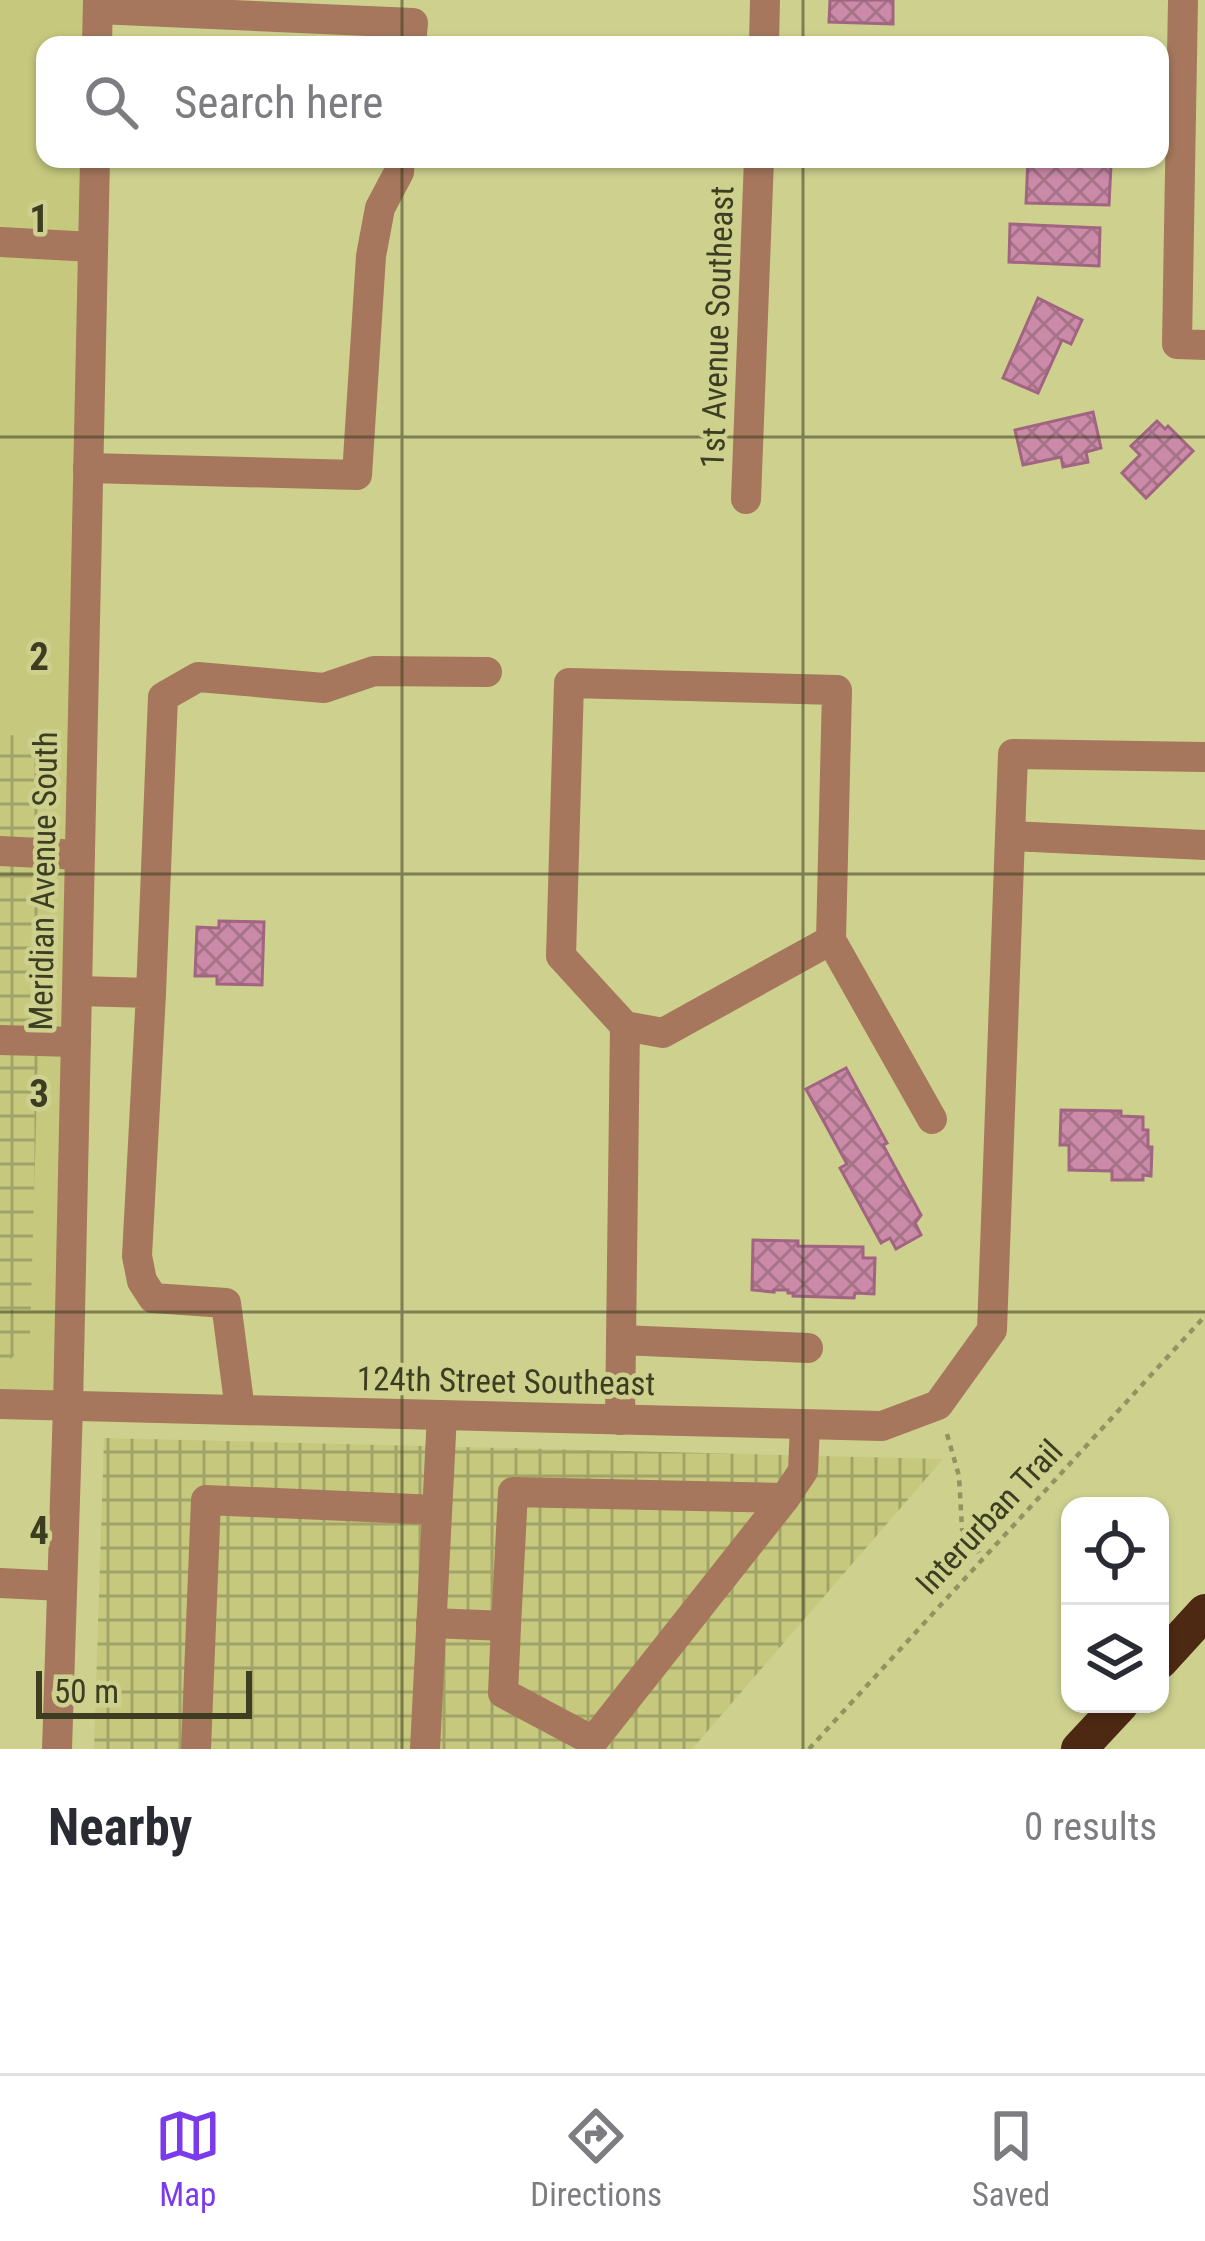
<!DOCTYPE html>
<style>
body{margin:0;font-family:"Roboto Condensed",sans-serif;background:#f2f2f3;color:#2b2b33}
.controls{position:absolute;right:36px;bottom:36px;display:grid;overflow:hidden;border-radius:24px;box-shadow:0 3px 9px #0004}
.controls button{width:108px;height:108px;display:grid;place-items:center;padding:0;border:0;border-bottom:3px solid #e1e1e2;background:#fff;color:#2b2b33;font:60px sans-serif}
.scale{position:absolute;left:36px;bottom:30px;width:216px;box-sizing:border-box;padding-left:12px;border:6px solid #3d3d22;border-top:0;font-size:33px;line-height:42px;white-space:nowrap;color:#3d3d22;-webkit-text-stroke:9px #ced18e;paint-order:stroke}
.list{margin:0;padding:0;list-style:none}
h2{display:flex;justify-content:space-between;align-items:center;height:156px;margin:0;padding:0 48px;font-size:51px}
h2 small{font-size:39px;font-weight:400;color:#7c7c81}
.icon{flex:none;width:66px;height:66px;fill:none;stroke:currentColor;stroke-width:2;stroke-linecap:round;stroke-linejoin:round}
.map{position:relative;flex:none;width:1205px;height:1749px;overflow:hidden}
.search{position:absolute;background:#fff;box-shadow:0 3px 9px #0004;left:36px;right:36px;top:36px;height:132px;display:flex;align-items:center;gap:30px;box-sizing:border-box;padding:0 42px;border-radius:24px;color:#7c7c81;font-size:45px}
.sheet{height:324px;background:#fff}
nav{display:flex;justify-content:space-around;align-items:center;box-sizing:border-box;height:168px;border-top:3px solid #e1e1e2;background:#fff;font-size:33px;color:#7c7c81}
nav a{display:grid;justify-items:center;gap:6px}
nav .on{color:#7c3aed}
.map>svg:first-child{display:block}
.built{fill:#c5c87d}
.industrial{fill:url(#industrial-grid)}
.building{fill:url(#building-cross-hatch);stroke:#a16481;stroke-width:3}
.lines{fill:none;stroke-linecap:round;stroke-linejoin:round}
.path{stroke:#929361;stroke-width:4.5;stroke-dasharray:6 6;stroke-linecap:butt}
.minor{stroke:#a6775c;stroke-width:30}
.highway{stroke:#4d2913;stroke-width:36}
.grid{fill:none;stroke:#3d3d22;stroke-width:3;stroke-opacity:0.55}
.labels{text-anchor:middle;dominant-baseline:central;stroke-width:9;stroke-linejoin:round;paint-order:stroke}
.street-label{font-size:33px;fill:#3d3d22;stroke:#ced18e}
.grid-label{font-size:39px;text-anchor:middle;font-weight:bold;fill:#3d3d22;stroke:#ced18e;stroke-width:9;stroke-linejoin:round;paint-order:stroke}
</style>
<div class="map">
<svg width="1205" height="1749" viewBox="0 0 1205 1749">
<defs>
<pattern id="industrial-grid" width="8" height="8" patternUnits="userSpaceOnUse" patternTransform="scale(3)"><rect width="8" height="8" fill="#c5c87d"/><path d="M0 4h8M4 0v8" fill="none" stroke="#a1a466"/></pattern>
<pattern id="building-cross-hatch" width="8" height="8" patternUnits="userSpaceOnUse" patternTransform="scale(3)"><rect width="8" height="8" fill="#ca8aa8"/><path d="M0 0l8 8M0 8l8-8" fill="none" stroke="#a57288"/></pattern>
</defs>
<rect width="100%" height="100%" fill="#ced18e"/>
<polygon class="built" points="0,0 98,0 97,45 45,45 45,159 95,159 68,1406 0,1404"/>
<g class="industrial">
<polygon points="0,735 47,736 30,1337 10,1360 0,1359"/>
<polygon points="104,1438 943,1459 692,1749 94,1749"/>
</g>
<g class="building">
<polygon points="830,0 893,0 893,24 829,22"/>
<polygon points="1028,159 1058,159 1058,164 1111,165 1109,205 1026,203"/>
<polygon points="1010,224 1100,228 1099,266 1009,262"/>
<polygon points="1038,298 1082,320 1071,344 1062,340 1038,393 1003,378"/>
<polygon points="1093,412 1101,448 1086,452 1088,462 1063,467 1061,457 1023,465 1015,430"/>
<polygon points="1157,421 1165,429 1168,426 1193,451 1146,498 1122,473 1140,455 1131,446"/>
<polygon points="219,921 264,922 262,985 217,984 217,976 195,976 197,927 219,928"/>
<polygon points="846,1068 887,1143 883,1145 921,1215 915,1223 921,1235 896,1249 890,1238 881,1243 840,1168 847,1164 806,1089"/>
<polygon points="1061,1110 1121,1111 1121,1116 1143,1117 1143,1130 1148,1130 1148,1147 1152,1147 1151,1176 1143,1175 1143,1180 1112,1180 1112,1171 1069,1170 1069,1145 1060,1145"/>
<polygon points="753,1240 798,1241 798,1246 863,1247 863,1258 875,1258 874,1294 855,1293 854,1298 793,1296 793,1293 788,1293 788,1290 774,1290 774,1292 752,1290"/>
</g>
<g class="lines">
<g class="path">
<polyline points="947,1434 959,1476 962,1529 982,1558"/>
<polyline points="809,1749 1205,1316"/>
</g>
<g class="minor">
<polyline points="1183,0 1177,344 1205,345"/>
<polyline points="98,9 413,23 411,45"/>
<polyline points="97,45 98,0"/>
<polyline points="764,45 765,0"/>
<polyline points="0,242 93,247"/>
<polyline points="88,468 357,475 371,256 380,208 399,172 400,159"/>
<polyline points="746,499 759,159"/>
<polyline points="1010,836 1205,845"/>
<polyline points="0,851 80,855"/>
<polyline points="831,940 932,1119"/>
<polyline points="77,991 151,993 137,1256 142,1281 153,1298 226,1303 240,1410"/>
<polyline points="151,993 163,697 198,677 324,688 374,671 487,672"/>
<polyline points="0,1040 76,1042"/>
<polyline points="621,1340 808,1348"/>
<polyline points="0,1404 882,1426 938,1405 992,1330 1013,754 1205,757"/>
<polyline points="620,1420 625,1026 561,956 569,683 837,690 831,940 663,1033 625,1026"/>
<polyline points="0,1583 62,1586"/>
<polyline points="431,1623 506,1626 513,1492 785,1498 803,1471 805,1425"/>
<polyline points="506,1626 503,1693 593,1741 785,1498"/>
<polyline points="57,1749 68,1406 95,159"/>
<polyline points="196,1749 206,1500 437,1510"/>
<polyline points="425,1749 442,1415"/>
</g>
<g class="highway">
<polyline points="1160,1661 1205,1612"/>
<polyline points="1079,1749 1121,1704"/>
</g>
</g>
<path class="grid" d="M402,0v45M803,0v45M402,159v1590M803,159v1590M0,437h1205M0,874h1205M0,1312h1205"/>
<g class="labels">
<g class="street-label">
<text transform="translate(717 327) rotate(-88)">1st Avenue Southeast</text>
<text transform="translate(43 881) rotate(-89)">Meridian Avenue South</text>
<text transform="translate(506 1381) rotate(1)">124th Street Southeast</text>
<text transform="translate(989 1517) rotate(-47)">Interurban Trail</text>
</g>
</g>
<g class="grid-label">
<text x="39" y="232">1</text>
<text x="39" y="670">2</text>
<text x="39" y="1107">3</text>
<text x="39" y="1544">4</text>
</g>
</svg>
<div class="controls">
<button><svg class="icon" aria-label="locate" viewBox="0 0 24 24"><circle cx="12" cy="12" r="6"/><path d="M12 2v4M12 18v4M2 12h4M18 12h4"/></svg></button>
<button><svg class="icon" aria-label="layers" viewBox="0 0 24 24"><path d="M12 4l9 5-9 5-9-5zM3 14l9 5 9-5"/></svg></button>
</div>
<div class="scale">50 m</div>
<div class="search"><svg class="icon" aria-label="search" viewBox="0 0 24 24"><circle cx="10" cy="10" r="6"/><path d="M15 15l6 6"/></svg>Search here</div>
</div>
<section class="sheet">
<h2>Nearby<small>0 results</small></h2>
<ul class="list">
</ul>
</section>
<nav>
<a class="on"><svg class="icon" aria-label="map" viewBox="0 0 24 24"><path d="M3 6l6-2 6 2 6-2v14l-6 2-6-2-6 2zM9 4v14M15 6v14"/></svg>Map</a>
<a><svg class="icon" aria-label="directions" viewBox="0 0 24 24"><path d="M12 3l9 9-9 9-9-9zM9 14v-3h6M13 9l2 2-2 2"/></svg>Directions</a>
<a><svg class="icon" aria-label="saved" viewBox="0 0 24 24"><path d="M7 4h10v16l-5-4-5 4z"/></svg>Saved</a>
</nav>
